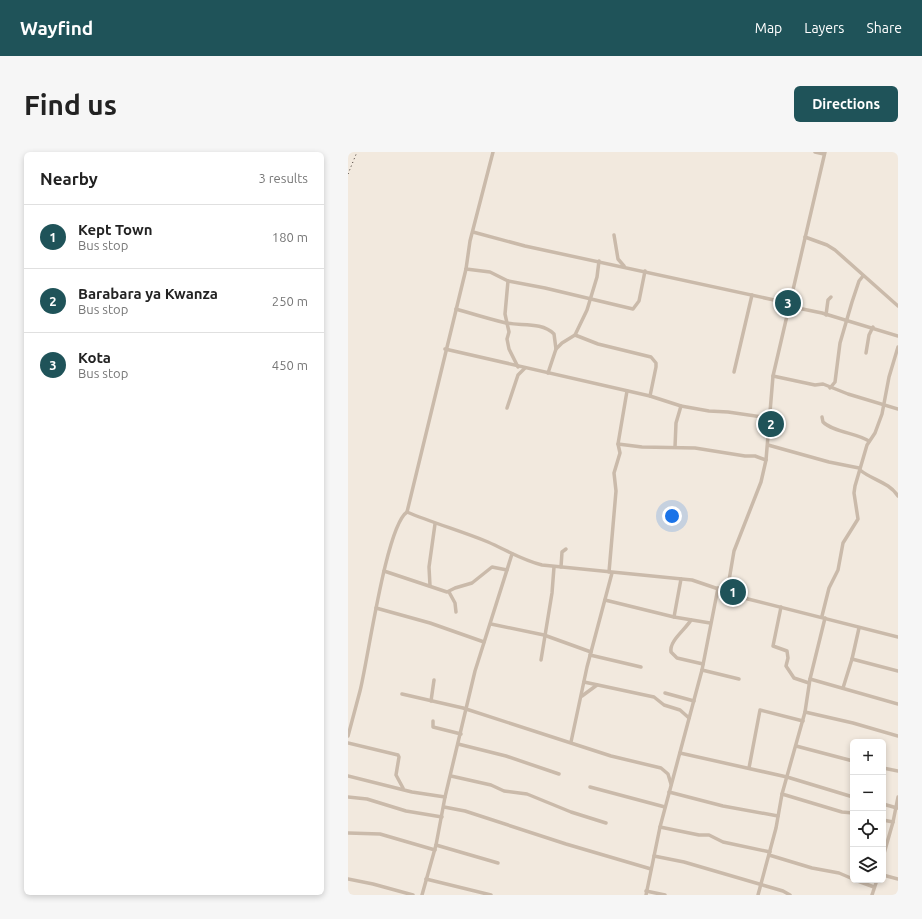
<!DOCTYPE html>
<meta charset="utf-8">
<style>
body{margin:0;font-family:Ubuntu,sans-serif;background:#f6f6f6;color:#222}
.controls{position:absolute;right:12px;bottom:12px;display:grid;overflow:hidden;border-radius:6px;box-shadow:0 2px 6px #0003}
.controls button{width:36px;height:36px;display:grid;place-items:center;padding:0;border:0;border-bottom:1px solid #e0e0e0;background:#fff;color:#222;font:20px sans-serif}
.you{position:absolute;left:324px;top:364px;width:14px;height:14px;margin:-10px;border:3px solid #fff;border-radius:50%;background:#1a73e8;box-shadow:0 0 0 6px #1a73e833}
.badge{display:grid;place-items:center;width:26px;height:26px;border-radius:50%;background:#1f5359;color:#fff;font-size:13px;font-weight:700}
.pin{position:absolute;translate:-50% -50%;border:2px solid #fff;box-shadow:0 1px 4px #0006}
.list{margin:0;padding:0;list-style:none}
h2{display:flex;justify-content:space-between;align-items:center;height:52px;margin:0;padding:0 16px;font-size:17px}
h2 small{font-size:13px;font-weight:400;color:#767676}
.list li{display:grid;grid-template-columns:26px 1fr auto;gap:12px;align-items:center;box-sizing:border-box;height:64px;padding:0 16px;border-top:1px solid #e0e0e0}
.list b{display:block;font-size:15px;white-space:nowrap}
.list p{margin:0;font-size:13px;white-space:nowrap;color:#767676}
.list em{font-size:13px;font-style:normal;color:#767676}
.icon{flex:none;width:22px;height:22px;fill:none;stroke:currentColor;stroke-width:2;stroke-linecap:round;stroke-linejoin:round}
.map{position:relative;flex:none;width:550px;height:743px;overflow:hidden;border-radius:6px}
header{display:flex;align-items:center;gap:24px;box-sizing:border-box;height:56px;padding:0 20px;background:#1f5359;color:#fff}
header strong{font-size:19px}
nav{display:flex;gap:22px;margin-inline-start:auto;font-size:14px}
.intro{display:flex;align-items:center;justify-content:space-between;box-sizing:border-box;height:96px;padding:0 24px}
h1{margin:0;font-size:28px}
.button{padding:10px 18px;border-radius:6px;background:#1f5359;color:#fff;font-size:14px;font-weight:700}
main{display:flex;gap:24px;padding:0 24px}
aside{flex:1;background:#fff;border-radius:6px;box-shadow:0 2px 6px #0003}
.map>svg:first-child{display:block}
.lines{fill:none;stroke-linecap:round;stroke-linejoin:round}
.street{stroke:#cabaaa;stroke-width:3.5}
.rail{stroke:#382e29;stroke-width:1;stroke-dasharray:1 3;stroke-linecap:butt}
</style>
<header>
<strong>Wayfind</strong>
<nav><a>Map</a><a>Layers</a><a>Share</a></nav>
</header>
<div class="intro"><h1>Find us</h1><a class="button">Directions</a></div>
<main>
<aside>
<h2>Nearby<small>3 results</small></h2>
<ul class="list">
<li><span class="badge">1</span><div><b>Kept Town</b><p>Bus stop</p></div><em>180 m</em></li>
<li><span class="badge">2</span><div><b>Barabara ya Kwanza</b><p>Bus stop</p></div><em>250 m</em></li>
<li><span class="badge">3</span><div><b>Kota</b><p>Bus stop</p></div><em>450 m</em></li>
</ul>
</aside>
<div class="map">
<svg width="550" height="743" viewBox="0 0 550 743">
<rect width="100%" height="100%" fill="#f2e9de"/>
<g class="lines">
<g class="street">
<polyline points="467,0 476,2"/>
<polyline points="125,80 177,94 440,151"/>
<polyline points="266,83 270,107 276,114"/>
<polyline points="457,85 479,93 487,98 550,154"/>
<polyline points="118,117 142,120 160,129 197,136 285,157 291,149 297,119"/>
<polyline points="160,129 157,162 161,180 159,187 161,197 170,215"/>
<polyline points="440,154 474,161 550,184"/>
<path d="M108,157c17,5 33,10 50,14 16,3 36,-1 48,11l2,15"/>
<polyline points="478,163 480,148 483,145"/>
<polyline points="227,183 250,192 303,205 308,211 308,215 302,244"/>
<polyline points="97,197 302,244 333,254 361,259 380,260 422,266"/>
<polyline points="518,201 521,183 525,175"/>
<polyline points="386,220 404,143"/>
<polyline points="200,221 208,197 214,191 227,183 239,158 249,125 251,109"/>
<polyline points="425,224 467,233 475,232 500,242 550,257"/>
<polyline points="482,236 487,230 492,191 504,150 511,129 515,124"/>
<polyline points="159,256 170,223 177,216"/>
<path d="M474,265l1,5c10,10 33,11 46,19"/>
<polyline points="270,292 294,295 347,296 397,304 407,304 418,308"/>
<polyline points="420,293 481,310 511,316"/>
<polyline points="327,295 328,271 333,254"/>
<path d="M512,318c12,10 29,12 38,26"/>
<path d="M59,360c26,11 54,19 81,30 18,8 34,18 54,23l150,15 56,19 150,38"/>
<polyline points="213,415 214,400 218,397"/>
<polyline points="36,419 99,440 107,436 124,431 144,415 159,418"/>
<polyline points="261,420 268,339 266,321 272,301 270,292 279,239"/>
<polyline points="82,434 81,415 87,372"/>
<polyline points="101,440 107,451 108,460"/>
<polyline points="379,440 386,399 413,330 418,308 425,224 477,0"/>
<polyline points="257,448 326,465 362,471"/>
<polyline points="433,455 425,494 439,499 440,506 438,514 446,526 461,531"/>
<polyline points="28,456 82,471 136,490"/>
<polyline points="474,464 481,436 490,418 495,391 510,367 506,341 507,334 519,293 527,281 534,262 541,225 550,195"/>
<polyline points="326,465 333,427"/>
<path d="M343,468c-6,10 -22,21 -20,32l6,6 26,6"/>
<polyline points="143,472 196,483 243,500"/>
<polyline points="511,476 504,507 550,519"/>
<polyline points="242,503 293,515"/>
<polyline points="193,508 204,441 206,415"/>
<polyline points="354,518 391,527"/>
<polyline points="462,527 550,552"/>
<polyline points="236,530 306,545 316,553 332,558 341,566"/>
<polyline points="495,536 504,507"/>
<polyline points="317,541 346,549"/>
<polyline points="54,542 115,556 263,604 313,616 320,622 323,632"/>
<polyline points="234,544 249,533"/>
<polyline points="83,549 86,528"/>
<polyline points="457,560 505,571 550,584"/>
<polyline points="85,569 85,575 113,582"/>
<path d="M0,584c4,-15 8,-30 12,-45 8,-31 26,-165 47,-179l59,-243 4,-28 23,-89"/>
<polyline points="223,590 239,515 264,421"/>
<polyline points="0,591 50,603 51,605 48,623 55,636"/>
<polyline points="110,592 158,604 211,622"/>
<polyline points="448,594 505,609"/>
<polyline points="332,601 439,625 505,645"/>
<polyline points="401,616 412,558 455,569"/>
<polyline points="535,616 550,619"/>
<polyline points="0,624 64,640 97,645"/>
<polyline points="103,624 143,633 156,639 179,642 223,660 258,671"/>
<polyline points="242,635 317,655"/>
<polyline points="321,640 375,654 430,664"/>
<polyline points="434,642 494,660 505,661"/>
<polyline points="0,645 19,647 58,659 94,665"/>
<polyline points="535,652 549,656"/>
<polyline points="96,655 117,659 218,692 303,717"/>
<polyline points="535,668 545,670"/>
<polyline points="312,675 351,683 361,683 375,690 422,700"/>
<polyline points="0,681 32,682 87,698"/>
<polyline points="88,693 150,711"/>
<polyline points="421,703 464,716 491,721 505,727"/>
<polyline points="306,704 336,710 435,739 442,743"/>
<polyline points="535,705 545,670 550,645"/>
<polyline points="535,723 550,727"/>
<polyline points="0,727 25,732 65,743"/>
<polyline points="78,727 143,743"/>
<polyline points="507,728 526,735"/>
<polyline points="298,739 317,743"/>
<polyline points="74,743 88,693 97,645 127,519 164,402"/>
<polyline points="298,743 312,675 354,518 370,436"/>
<polyline points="410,743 428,676 434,642 457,560 462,527 477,466"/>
<polyline points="524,743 529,728"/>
</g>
<polyline class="rail" points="0,22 9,0"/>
</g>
</svg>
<div class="controls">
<button>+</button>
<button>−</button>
<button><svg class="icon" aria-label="locate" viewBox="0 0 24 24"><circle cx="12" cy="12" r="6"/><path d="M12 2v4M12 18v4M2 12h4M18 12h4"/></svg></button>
<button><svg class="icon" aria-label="layers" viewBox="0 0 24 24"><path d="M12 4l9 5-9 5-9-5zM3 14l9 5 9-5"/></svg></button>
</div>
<div class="you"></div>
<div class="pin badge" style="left:385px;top:440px">1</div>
<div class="pin badge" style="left:423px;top:272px">2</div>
<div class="pin badge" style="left:440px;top:151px">3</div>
</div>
</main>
